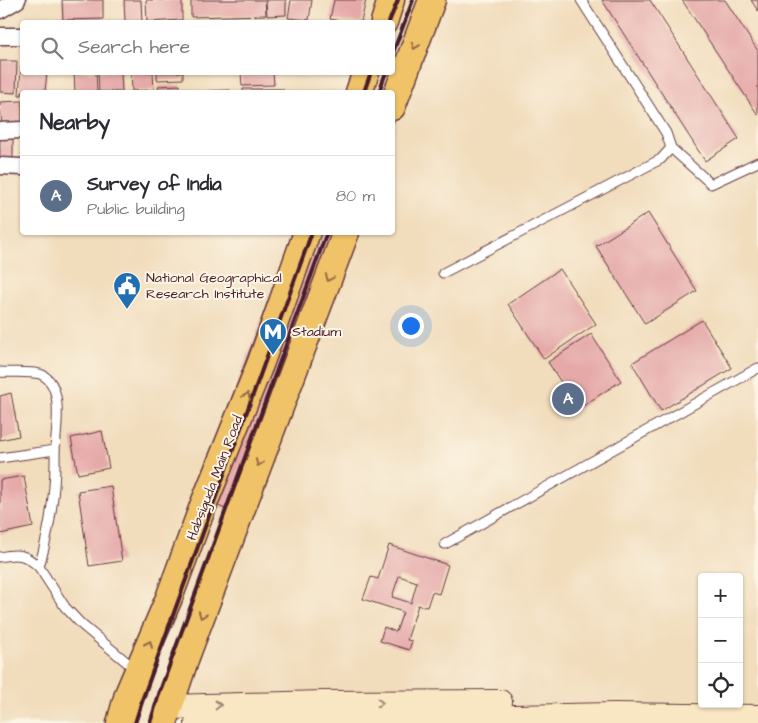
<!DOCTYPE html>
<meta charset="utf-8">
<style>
body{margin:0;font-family:"Architects Daughter",sans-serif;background:#f2f2f3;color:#2b2b33}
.controls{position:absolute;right:15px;bottom:15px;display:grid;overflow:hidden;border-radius:5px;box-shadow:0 1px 4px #0004}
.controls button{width:45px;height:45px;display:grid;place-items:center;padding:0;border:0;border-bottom:1px solid #e1e1e2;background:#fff;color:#2b2b33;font:25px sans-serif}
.you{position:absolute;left:410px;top:325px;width:18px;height:18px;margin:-12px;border:4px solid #fff;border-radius:50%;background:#1a73e8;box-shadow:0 0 0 8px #1a73e833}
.badge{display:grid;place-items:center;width:32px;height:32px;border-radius:50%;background:#0f766e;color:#fff;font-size:16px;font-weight:700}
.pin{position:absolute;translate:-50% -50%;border:2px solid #fff;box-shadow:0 1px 5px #0006}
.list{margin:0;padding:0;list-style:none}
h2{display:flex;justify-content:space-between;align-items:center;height:65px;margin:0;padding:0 20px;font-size:21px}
h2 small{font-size:16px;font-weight:400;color:#7c7c81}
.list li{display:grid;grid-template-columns:32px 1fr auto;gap:15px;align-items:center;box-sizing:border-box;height:80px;padding:0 20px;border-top:1px solid #e1e1e2}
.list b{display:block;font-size:19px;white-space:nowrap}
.list p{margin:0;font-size:16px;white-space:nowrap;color:#7c7c81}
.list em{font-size:16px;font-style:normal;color:#7c7c81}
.icon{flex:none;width:28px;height:28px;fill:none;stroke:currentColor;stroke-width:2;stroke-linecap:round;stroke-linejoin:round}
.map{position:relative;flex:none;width:758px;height:723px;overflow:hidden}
.search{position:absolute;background:#fff;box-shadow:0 1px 4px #0004;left:20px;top:20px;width:375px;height:55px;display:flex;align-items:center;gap:12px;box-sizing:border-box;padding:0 18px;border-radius:5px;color:#7c7c81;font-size:19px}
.panel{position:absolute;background:#fff;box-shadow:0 1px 4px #0004;left:20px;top:90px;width:375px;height:145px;border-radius:5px}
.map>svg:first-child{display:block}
.building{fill:#e5a9a8;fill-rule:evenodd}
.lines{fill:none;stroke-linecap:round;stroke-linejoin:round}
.lane-casing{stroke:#633b41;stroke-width:11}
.street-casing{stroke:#633b41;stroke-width:19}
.secondary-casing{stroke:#633b41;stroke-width:26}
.primary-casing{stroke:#633b41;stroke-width:29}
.lane{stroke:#fff;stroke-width:9}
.street{stroke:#fff;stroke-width:16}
.secondary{stroke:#f9e7c3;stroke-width:24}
.primary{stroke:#f0c369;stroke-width:26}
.rail{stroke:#4a1f2b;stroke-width:4}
.oneway{stroke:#956947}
.oneway2{stroke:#a28377}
.labels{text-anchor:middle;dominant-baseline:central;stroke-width:4;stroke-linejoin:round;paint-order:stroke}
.poi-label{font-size:14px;fill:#4a1f2b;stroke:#fcf5e5;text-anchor:start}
.street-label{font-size:14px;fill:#4a1f2b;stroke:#fcf5e5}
</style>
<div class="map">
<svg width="758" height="723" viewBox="0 0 758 723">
<rect width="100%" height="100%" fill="#fcf5e5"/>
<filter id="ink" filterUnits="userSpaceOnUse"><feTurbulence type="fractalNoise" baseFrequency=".02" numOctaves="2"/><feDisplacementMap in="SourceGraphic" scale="10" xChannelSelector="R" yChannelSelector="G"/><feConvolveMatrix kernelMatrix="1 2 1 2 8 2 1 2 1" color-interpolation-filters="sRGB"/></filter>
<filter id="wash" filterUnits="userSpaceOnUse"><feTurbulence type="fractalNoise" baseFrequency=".0096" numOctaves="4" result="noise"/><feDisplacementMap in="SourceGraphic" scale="20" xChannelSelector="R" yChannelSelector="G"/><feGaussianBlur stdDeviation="1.12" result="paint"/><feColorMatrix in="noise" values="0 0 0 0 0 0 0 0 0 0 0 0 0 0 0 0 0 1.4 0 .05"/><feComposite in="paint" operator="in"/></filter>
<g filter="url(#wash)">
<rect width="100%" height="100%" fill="#f1dcbb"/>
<g id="blocks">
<g class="building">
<polygon points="62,0 103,0 103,19 63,20"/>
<polygon points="124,0 141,0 142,22 125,22"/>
<polygon points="146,0 182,0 182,20 147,22"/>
<polygon points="191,0 265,0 266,15 191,17"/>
<polygon points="266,0 286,0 286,15 267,16"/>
<polygon points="291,0 312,0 309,20 288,18"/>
<polygon points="334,0 366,0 361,22 346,22 330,19"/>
<polygon points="602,0 650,0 739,139 705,161"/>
<polygon points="682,0 725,0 758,51 758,115"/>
<polygon points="751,0 758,0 758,11"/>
<polygon points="0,61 17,61 16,93 0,92"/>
<polygon points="21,66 22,66 22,72 47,72 45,92 22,92 22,95 19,95"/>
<polygon points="74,72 96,72 97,92 75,92"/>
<polygon points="98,72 121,72 122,92 99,92"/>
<polygon points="131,72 153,72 154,90 132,91"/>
<polygon points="157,72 183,72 183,79 157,80"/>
<polygon points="241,72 273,72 274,85 242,86"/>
<polygon points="180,85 180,92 159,92 158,86"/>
<polygon points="243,89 283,89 284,92 243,92"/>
<polygon points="230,90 230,92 209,92 209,91"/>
<polygon points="22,101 22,125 2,126 0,102"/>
<rect x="0" y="133" width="13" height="28"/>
<polygon points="648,213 697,291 645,324 596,246"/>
<polygon points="294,232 347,232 241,515 195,497"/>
<polygon points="560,269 596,324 544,359 508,304"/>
<polygon points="702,320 732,368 661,411 632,363"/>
<polygon points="591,334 621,381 578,409 548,362"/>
<polygon points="11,393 19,436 0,440 0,396"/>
<polygon points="102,431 109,468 78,474 71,438"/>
<polygon points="24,476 33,527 0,534 0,480"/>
<polygon points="111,486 122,561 89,566 78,491"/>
<path d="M389,545l59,20 -9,29 -7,-2 -5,15 -9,-2 -11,35 5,1 -3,9 -29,-9 4,-14 12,5 7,-20 -40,-13 8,-22 7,2zM399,576l18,6 -6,21 -19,-6z"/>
</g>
</g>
</g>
<g filter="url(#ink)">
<use href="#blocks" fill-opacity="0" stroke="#633b41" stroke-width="1"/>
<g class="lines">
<defs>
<g id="lane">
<polyline points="671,148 711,184 758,162"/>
<polyline points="443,273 661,159 671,148 666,133 581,0"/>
<path d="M0,372c12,1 28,-1 40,2 25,9 16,55 15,76"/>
<path d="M0,458l55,-8c1,40 -5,79 -16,117"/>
<polyline points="445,544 758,368"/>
<path d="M0,557c18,-4 25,-3 39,10l26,40 17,18 53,44"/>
</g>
<g id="street">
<polyline points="0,10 17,0"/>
<polyline points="0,36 22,36"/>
<polyline points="0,131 22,130"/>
<polyline points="0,166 22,167"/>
</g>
<g id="secondary">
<polyline points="169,707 324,703 500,702"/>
<polyline points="197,723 614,715 758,717"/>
</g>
<g id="primary">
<polyline points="384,22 391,0"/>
<polyline points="359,92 366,72"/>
<polyline points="392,107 432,0"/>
<polyline points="120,723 128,694 169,598 203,506 261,362 307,232"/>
<polyline points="164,723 186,657 346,232"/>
</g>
</defs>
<use href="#lane" class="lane-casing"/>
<use href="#street" class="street-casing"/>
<use href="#secondary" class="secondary-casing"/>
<use href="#primary" class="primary-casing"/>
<use href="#lane" class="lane"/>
<use href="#street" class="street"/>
<use href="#secondary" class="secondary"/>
<use href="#primary" class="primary"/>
<g class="rail">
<polyline points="389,22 398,0"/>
<polyline points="392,55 413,0"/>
<polyline points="364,92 371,72"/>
<polyline points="379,92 386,72"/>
<polyline points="135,723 147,687 312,232"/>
<polyline points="150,723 160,691 327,232"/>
</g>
</g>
<defs><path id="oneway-chevron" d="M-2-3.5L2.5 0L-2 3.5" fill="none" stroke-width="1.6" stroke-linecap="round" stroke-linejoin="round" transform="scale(1.25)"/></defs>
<g class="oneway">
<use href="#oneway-chevron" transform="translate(415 46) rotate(110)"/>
<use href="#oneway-chevron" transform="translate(329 278) rotate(111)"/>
<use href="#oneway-chevron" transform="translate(247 396) rotate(-68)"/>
<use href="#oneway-chevron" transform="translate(259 463) rotate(111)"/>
<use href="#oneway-chevron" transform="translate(202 615) rotate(111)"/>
<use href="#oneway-chevron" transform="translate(149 644) rotate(-66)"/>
</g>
<g class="oneway2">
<use href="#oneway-chevron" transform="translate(380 703)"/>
<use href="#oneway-chevron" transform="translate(218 705) rotate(-1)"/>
</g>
</g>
<defs>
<symbol id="civic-pin" viewBox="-11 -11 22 30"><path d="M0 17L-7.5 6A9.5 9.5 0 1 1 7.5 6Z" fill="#1f6fb2" stroke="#fcf5e5"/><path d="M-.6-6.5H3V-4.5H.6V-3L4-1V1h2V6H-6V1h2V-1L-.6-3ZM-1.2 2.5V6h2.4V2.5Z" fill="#fff"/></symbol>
<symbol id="metro-pin" viewBox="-11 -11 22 30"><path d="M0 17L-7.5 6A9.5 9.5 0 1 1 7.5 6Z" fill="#1f6fb2" stroke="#fcf5e5"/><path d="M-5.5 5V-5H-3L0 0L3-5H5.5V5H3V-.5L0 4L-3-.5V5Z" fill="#fff"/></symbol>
</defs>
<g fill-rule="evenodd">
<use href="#civic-pin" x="111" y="270" width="32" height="43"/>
<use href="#metro-pin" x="257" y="316" width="32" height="43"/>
</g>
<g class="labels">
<g class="poi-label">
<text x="146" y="278">National Geographical<tspan x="146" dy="16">Research Institute</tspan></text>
<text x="292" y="332">Stadium</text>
</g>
<g class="street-label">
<text transform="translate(215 478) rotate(-69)">Habsiguda Main Road</text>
</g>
</g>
</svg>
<div class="controls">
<button>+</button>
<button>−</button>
<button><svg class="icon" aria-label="locate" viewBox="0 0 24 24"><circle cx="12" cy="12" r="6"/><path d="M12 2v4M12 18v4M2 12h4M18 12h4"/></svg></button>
</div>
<div class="you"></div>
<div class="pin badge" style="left:568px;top:399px;background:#5c6f8a">A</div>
<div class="search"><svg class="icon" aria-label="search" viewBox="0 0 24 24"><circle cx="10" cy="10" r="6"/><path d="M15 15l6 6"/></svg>Search here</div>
<section class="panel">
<h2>Nearby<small></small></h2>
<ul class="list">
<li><span class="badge" style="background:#5c6f8a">A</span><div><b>Survey of India</b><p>Public building</p></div><em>80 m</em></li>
</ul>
</section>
</div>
